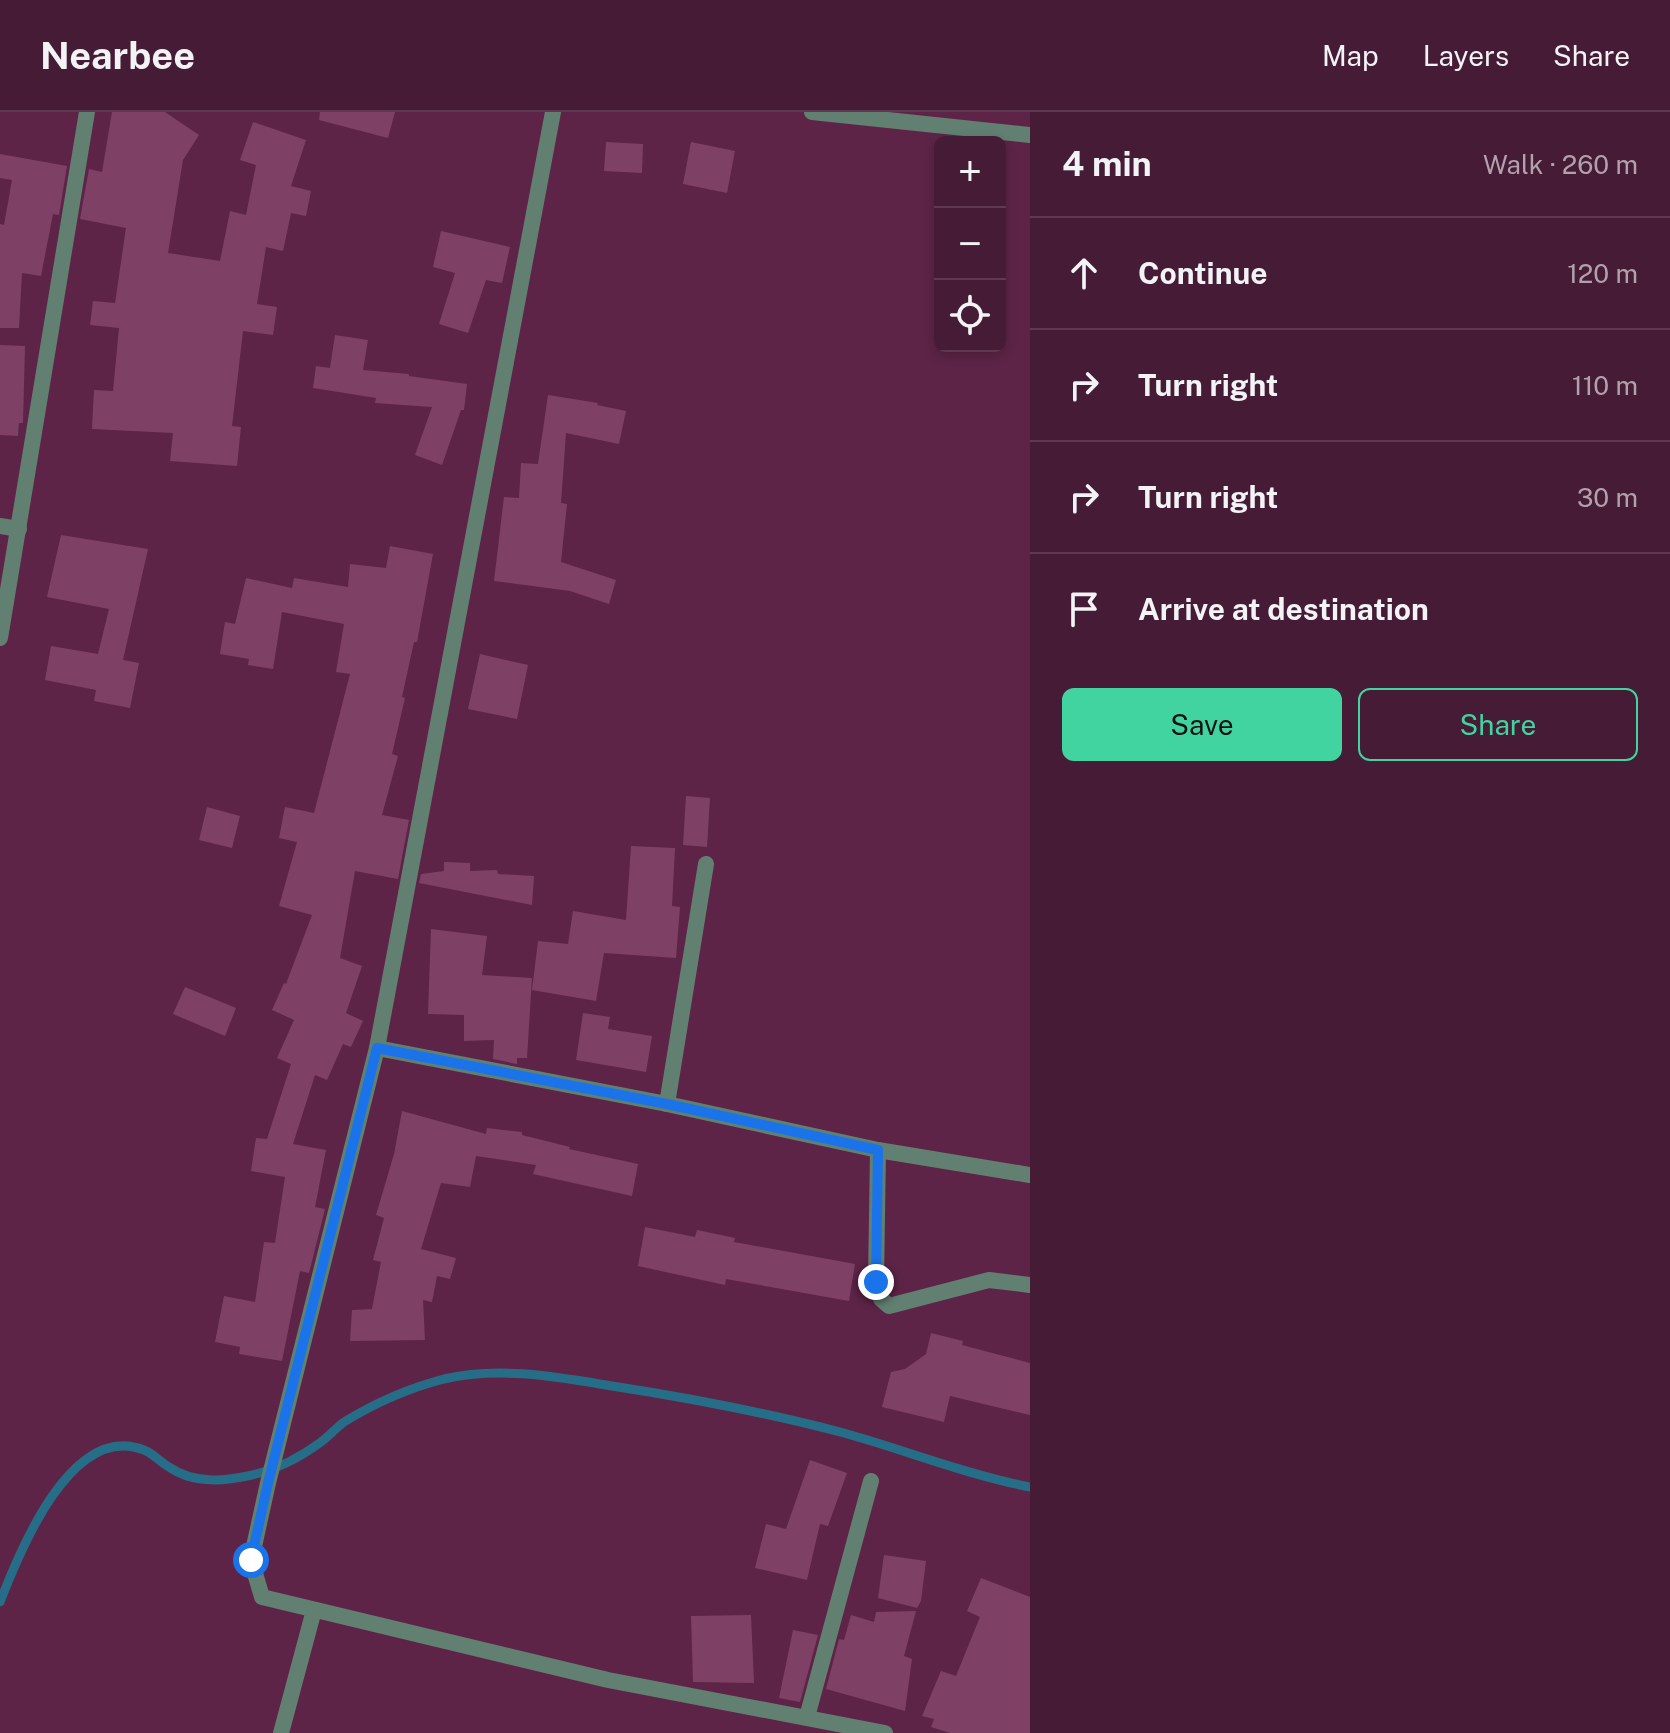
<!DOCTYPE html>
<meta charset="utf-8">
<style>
body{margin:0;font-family:"Public Sans",sans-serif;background:#4d243d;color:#f1f3f6}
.controls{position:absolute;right:24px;top:24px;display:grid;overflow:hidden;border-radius:12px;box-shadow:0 4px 12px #0003}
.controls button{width:72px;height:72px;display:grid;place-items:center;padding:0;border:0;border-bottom:2px solid #5e3950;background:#461b35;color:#f1f3f6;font:40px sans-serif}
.stop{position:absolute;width:24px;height:24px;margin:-18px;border:6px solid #1a73e8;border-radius:50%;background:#fff}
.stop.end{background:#1a73e8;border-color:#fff;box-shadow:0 2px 8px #0008}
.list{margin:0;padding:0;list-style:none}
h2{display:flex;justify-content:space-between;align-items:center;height:104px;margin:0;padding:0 32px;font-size:34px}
h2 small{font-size:26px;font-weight:400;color:#b0a1ad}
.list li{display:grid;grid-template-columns:52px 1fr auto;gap:24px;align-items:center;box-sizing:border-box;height:112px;padding:0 32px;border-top:2px solid #5e3950}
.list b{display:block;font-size:30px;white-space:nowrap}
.list em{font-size:26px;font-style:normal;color:#b0a1ad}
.actions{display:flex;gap:16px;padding:24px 32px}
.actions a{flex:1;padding:18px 0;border:2px solid #42d4a0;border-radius:12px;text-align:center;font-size:28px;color:#42d4a0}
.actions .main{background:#42d4a0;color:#111}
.icon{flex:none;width:44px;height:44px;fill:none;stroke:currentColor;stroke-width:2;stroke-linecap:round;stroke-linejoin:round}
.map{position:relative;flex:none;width:1030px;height:1621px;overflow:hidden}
header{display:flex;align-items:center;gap:48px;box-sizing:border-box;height:112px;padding:0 40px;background:#461b35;border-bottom:2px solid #5e3950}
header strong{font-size:38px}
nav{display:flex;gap:44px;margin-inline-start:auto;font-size:28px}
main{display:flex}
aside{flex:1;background:#461b35}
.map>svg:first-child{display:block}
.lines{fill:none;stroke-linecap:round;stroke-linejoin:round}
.stream{stroke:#266e87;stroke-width:9}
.building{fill:#7e4165}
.service{stroke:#618072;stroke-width:16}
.minor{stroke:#618072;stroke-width:16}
.route{stroke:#1a73e8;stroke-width:10}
</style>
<header>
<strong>Nearbee</strong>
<nav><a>Map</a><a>Layers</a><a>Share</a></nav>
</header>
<main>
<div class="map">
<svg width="1030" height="1621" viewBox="0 0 1030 1621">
<rect width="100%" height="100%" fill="#5d2447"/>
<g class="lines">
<path class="stream" d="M0,1490c19,-49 71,-181 144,-152 10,4 16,12 25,17 26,18 58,14 87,7 24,-6 46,-18 65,-32 8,-6 15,-14 23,-20 31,-19 65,-34 100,-43 56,-13 113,-2 168,7 78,12 156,27 232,47 61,17 124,42 186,54"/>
</g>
<g class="building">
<polygon points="112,0 165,0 199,23 183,48 168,141 220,149 230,99 246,103 256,53 240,48 253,10 306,28 291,74 311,79 306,104 291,101 283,139 266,135 257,192 277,195 273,223 243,219 232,314 241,315 237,354 170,349 173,321 92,317 94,278 113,279 119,216 90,213 93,189 115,191 126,116 80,107 89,57 102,60"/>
<polygon points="320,0 395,0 388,26 319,8"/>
<polygon points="606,30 643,32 642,61 604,59"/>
<polygon points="691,30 735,39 727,81 683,72"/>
<polygon points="0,42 67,54 59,103 53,102 41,164 22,161 19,216 0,216 0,112 4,113 12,68 0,66"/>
<polygon points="441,119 510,135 502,171 486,168 468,221 439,212 455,161 433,155"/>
<polygon points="335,223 368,228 363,258 409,262 409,264 467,272 464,298 461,298 442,353 415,343 432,295 375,291 376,286 313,276 316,254 330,256"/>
<polygon points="0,233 25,234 23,311 19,311 18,324 0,323"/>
<polygon points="548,283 598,291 597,293 626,299 619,332 566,321 561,391 567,392 561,450 616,468 609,492 570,479 494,469 504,385 519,386 521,351 538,352"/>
<polygon points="61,423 148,437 123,548 139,551 130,596 94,589 96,578 45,568 51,534 98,542 109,497 47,485"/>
<polygon points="390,434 433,442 417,530 414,530 402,585 405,586 392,642 398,644 382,703 409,708 398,767 355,759 340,846 362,854 346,901 363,909 351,935 343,932 327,968 315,963 293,1032 326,1038 315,1095 325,1097 309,1161 300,1159 282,1249 239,1242 240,1235 215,1230 224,1184 255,1190 264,1130 275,1131 285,1065 251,1059 256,1026 267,1027 291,952 277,946 294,908 272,898 284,871 286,872 312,803 279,794 297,730 279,726 285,695 314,701 350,562 336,560 344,512 282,500 273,557 248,553 249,547 220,542 225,510 235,512 246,466 292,476 294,466 348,475 350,452 386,456"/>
<polygon points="480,542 528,553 517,607 468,597"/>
<polygon points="686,684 710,686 707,735 683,733"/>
<polygon points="207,695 240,704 232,736 199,728"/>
<polygon points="631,734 675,736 672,794 680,795 676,846 604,841 596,889 532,878 538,829 568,832 573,799 626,808"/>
<polygon points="444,750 470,751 470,759 497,758 498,762 534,764 532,793 419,771 421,762 444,759"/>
<polygon points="431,817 487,824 482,863 532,866 527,946 517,946 517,952 493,947 494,928 464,929 464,903 428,902"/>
<polygon points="185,875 236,896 225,924 173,902"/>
<polygon points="583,901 610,905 608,917 652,924 646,960 576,948"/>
<polygon points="402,999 486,1022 487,1016 522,1020 522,1023 570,1035 569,1037 638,1052 632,1084 533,1062 536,1053 476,1044 470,1075 441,1071 421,1137 456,1146 450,1167 437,1164 432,1190 423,1188 425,1228 350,1229 352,1198 372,1197 381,1150 373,1148 384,1106 376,1103 394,1042"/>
<polygon points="645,1115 695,1125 697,1118 735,1126 734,1130 855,1152 849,1189 726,1167 725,1173 638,1154"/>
<polygon points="931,1221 963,1229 962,1233 1030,1251 1030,1303 950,1284 944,1310 882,1295 891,1260 905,1257 926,1242"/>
<polygon points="810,1348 847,1361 828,1414 820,1412 807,1468 755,1456 766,1412 786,1417"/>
<polygon points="884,1443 926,1449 921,1489 917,1496 878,1486"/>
<polygon points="981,1466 1030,1485 1030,1621 950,1621 931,1615 934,1607 922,1604 941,1559 956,1564 980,1505 967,1499"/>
<polygon points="916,1499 904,1544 912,1547 905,1599 826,1577 839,1527 844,1528 851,1503 874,1510 876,1500"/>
<polygon points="751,1503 754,1571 693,1570 691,1504"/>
<polygon points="793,1518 818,1523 800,1590 779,1586"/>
</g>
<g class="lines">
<polyline class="service" points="0,414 19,417"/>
<g class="minor">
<polyline points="553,0 377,936 268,1371 251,1448 262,1485 608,1568 885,1621"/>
<polyline points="812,0 1030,23"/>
<polyline points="0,526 87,0"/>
<polyline points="377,936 667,992 878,1038 1030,1063"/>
<polyline points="667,992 706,752"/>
<polyline points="878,1038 876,1170 881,1187 889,1194 989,1168 1030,1173"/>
<polyline points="807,1605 871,1369"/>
<polyline points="281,1621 314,1498"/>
</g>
</g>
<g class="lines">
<polyline class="route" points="251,1448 268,1371 377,936 667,992 878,1038 876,1170"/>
</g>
</svg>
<div class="controls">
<button>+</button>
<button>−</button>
<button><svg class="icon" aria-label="locate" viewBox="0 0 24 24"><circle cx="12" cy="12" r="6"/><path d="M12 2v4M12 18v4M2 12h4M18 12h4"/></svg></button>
</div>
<div class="stop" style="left:251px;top:1448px"></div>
<div class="stop end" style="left:876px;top:1170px"></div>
</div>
<aside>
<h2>4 min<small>Walk · 260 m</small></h2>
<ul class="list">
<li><svg class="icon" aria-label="ahead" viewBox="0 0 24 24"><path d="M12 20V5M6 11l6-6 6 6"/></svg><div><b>Continue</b></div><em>120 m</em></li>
<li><svg class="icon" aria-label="right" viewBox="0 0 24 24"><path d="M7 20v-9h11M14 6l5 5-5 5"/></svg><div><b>Turn right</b></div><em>110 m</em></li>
<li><svg class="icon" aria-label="right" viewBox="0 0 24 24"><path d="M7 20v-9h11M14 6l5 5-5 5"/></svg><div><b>Turn right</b></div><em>30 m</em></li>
<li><svg class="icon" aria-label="arrive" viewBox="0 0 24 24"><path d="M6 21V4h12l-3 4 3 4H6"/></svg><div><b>Arrive at destination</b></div></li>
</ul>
<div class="actions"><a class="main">Save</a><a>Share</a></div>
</aside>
</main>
